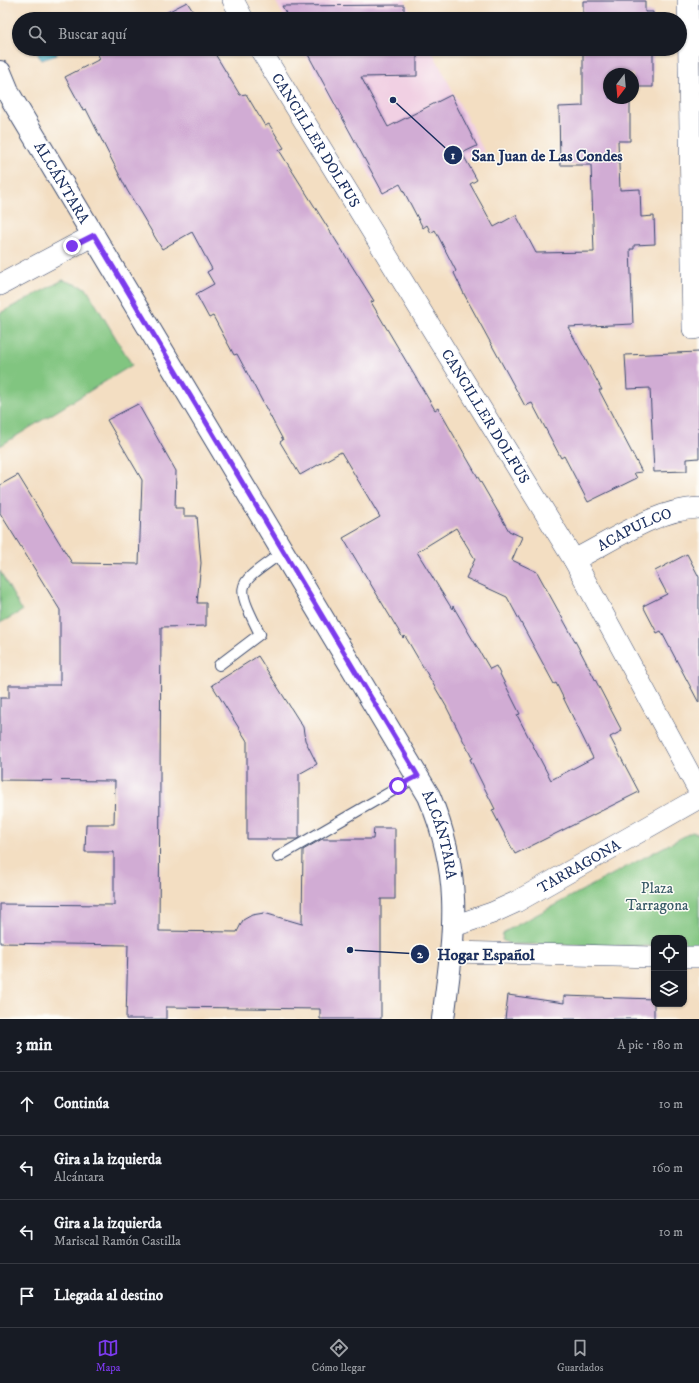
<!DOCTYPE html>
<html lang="es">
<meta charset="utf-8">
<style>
body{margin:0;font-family:"IM FELL DW Pica",serif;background:#20242c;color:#f1f3f6}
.controls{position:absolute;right:12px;bottom:12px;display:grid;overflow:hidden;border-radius:8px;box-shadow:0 1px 3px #0004}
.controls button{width:36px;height:36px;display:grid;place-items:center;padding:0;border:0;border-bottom:1px solid #363941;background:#171b24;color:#f1f3f6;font:20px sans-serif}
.compass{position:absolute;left:603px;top:68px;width:36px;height:36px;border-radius:50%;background:#171b24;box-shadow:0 1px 3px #0004;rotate:196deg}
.stop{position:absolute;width:12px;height:12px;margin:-9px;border:3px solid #7c3aed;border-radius:50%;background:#fff}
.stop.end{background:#7c3aed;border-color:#fff;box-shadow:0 1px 4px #0008}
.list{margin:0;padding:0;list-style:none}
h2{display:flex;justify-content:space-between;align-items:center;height:52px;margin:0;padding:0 16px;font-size:17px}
h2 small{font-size:13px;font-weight:400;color:#9ea1a6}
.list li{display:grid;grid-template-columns:26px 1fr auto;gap:12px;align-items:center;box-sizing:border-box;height:64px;padding:0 16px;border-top:1px solid #363941}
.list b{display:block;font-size:15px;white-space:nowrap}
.list p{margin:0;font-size:13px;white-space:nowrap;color:#9ea1a6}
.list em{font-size:13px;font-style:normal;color:#9ea1a6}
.icon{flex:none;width:22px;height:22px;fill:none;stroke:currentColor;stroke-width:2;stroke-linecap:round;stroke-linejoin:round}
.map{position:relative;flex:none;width:699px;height:1019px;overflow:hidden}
.search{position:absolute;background:#171b24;box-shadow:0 1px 3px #0004;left:12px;right:12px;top:12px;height:44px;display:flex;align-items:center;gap:10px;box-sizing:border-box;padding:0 14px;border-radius:22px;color:#9ea1a6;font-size:15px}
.sheet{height:308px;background:#171b24}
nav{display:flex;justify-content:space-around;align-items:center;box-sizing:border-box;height:56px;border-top:1px solid #363941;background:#171b24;font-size:11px;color:#9ea1a6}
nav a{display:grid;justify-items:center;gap:2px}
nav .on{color:#7c3aed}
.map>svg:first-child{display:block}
.built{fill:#f1d0e3}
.green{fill:#81c580;stroke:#4e7a6f}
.water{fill:#47b1c5;stroke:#317092}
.building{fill:#d1acd4;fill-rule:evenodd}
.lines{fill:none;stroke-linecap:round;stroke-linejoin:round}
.service-casing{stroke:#3b496d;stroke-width:12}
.minor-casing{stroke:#3b496d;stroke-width:22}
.tertiary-casing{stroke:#3b496d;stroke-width:24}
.service{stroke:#fff;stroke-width:10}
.minor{stroke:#fff;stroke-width:21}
.tertiary{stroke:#fff;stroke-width:22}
.route{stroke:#7c3aed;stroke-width:5}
.labels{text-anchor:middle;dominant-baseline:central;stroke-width:3;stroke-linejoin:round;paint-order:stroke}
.street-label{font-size:15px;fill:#1b2f5e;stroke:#fdfcf7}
.park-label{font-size:15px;fill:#3a5c68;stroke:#fdfcf7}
.leader{fill:none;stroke:#1b2f5e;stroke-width:1.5}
.callout-dot{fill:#1b2f5e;stroke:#fdfcf7;stroke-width:1.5}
.mark-label{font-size:12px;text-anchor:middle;font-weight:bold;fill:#fff}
.callout-label{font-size:16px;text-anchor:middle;font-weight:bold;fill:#1b2f5e;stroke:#fdfcf7;stroke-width:3;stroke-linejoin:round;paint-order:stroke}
</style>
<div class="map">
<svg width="699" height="1019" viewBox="0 0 699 1019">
<rect width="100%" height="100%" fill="#fdfcf7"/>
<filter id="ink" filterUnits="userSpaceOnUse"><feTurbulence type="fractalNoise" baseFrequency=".025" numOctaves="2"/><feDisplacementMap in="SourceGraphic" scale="8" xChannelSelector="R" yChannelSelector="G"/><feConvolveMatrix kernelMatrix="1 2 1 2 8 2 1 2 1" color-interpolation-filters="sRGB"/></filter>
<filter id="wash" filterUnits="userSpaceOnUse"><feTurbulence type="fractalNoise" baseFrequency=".012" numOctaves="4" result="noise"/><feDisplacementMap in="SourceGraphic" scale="16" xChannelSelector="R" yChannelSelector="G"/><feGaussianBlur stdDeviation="0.9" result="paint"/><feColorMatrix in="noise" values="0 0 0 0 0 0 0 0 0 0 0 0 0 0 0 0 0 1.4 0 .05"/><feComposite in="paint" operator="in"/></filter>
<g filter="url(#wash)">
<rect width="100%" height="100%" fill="#f3dec2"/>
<g class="built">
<polygon points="275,0 405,0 415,19 285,19"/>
<polygon points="302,49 431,49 484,151 383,199"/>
</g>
<g class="green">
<polygon points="63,280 86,288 132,365 0,446 0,313"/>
<polygon points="0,571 22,611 0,623"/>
<polygon points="692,832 699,834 699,946 684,946 684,938 654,938 654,946 509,944 502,940 503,934 506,931"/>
</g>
<polygon class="water" points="35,49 55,49 57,55 41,60"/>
<g id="blocks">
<g class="building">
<polygon points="583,1 645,1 645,12 653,12 653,19 583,19"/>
<polygon points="187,2 198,19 154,19"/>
<polygon points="404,5 404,19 289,19 282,6"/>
<path d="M98,49h114l28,46 6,-1 19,32 4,-2 15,24 -5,2 95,151 -3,1 64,108 3,-2 71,123 13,6 -10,23 25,12 38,69 47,90 -12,6 29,55 -124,62 -23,-44 3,-1 -25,-50 2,-1 -26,-52 -41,-70 -2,2 -60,-100 37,-21 -39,-65 -41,23 -20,-33 3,-2 -46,-86 -3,1 -21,-39 -4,2 -13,-24 18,-10 -7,-12 5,-3 -20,-37 -30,17 -35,-59 -41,-81 -3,1 -18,-33 35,-18 -4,-9zM456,528l19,31 -9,19 41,19 47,87 2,-1 37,75 -42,22 -34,-65 3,-1 -24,-48 -6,3 -37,-63 -1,3 -35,-57z"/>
<polygon points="305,49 417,49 417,76 361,77 388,127 451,95 477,146 462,153 477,180 470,184 494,227 516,215 536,253 594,252 591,165 560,165 559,107 583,106 583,49 653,49 653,87 633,87 633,74 609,74 609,98 630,98 630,141 618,141 620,190 640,189 641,217 654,216 655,244 634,245 634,249 630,249 633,324 568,327 602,390 599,390 642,472 634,473 637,478 588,502 564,456 561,458 532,403 525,406 464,294 454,273 456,271 435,230 431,233 427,225 423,228 400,184 383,193"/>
<polygon points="699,352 699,458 687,459 687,471 654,472 650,388 627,389 625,355"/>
<polygon points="138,404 176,471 175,508 184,508 184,516 197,516 201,563 197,603 206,603 206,626 161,627 159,931 237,932 243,920 252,915 264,913 302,924 303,850 322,839 373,839 374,828 395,828 395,899 381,899 381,1019 320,1019 320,1009 166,1007 166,1019 126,1019 128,945 0,943 0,904 114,905 114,852 85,852 86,824 114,824 115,781 0,780 0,698 9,698 9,685 60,685 60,610 0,513 0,485 18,475 72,563 139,564 142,480 107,420"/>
<polygon points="687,554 699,577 699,703 661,631 657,633 643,606 667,594 655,571"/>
<polygon points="258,656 303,727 305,740 317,764 299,774 299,838 297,839 247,839 247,741 212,685"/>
<polygon points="508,995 564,1003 564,996 654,999 654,1019 505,1019"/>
</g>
</g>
</g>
<g filter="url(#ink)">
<use href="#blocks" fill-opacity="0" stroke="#3b496d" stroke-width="1"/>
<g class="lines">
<defs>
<g id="service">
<path d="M219,665l41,-31c-27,-54 -23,-48 24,-83"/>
<polyline points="278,857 418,776"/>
</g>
<g id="minor">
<polyline points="233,0 243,19"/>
<polyline points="688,0 693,329 699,328"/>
<path id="s1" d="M260,49l314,511 125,231"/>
<polyline points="0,285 94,235"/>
<path id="s2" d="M574,560c38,-19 82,-51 125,-52"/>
<path id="s3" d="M454,926l38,-13 24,-11 183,-104"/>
<polyline points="452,952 654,957"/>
<polyline points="684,957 699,957"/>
</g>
<g id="tertiary">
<path id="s4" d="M0,72l10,24 419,700c35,83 25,137 14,223"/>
</g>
</defs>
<use href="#service" class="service-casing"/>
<use href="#minor" class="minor-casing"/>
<use href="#tertiary" class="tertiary-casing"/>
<use href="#service" class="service"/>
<use href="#minor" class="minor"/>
<use href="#tertiary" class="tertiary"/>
</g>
</g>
<g class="lines" filter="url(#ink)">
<polyline class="route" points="72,246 94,235 418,776 398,786"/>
</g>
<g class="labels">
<g class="street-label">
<text stroke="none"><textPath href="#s1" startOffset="107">CANCILLER DOLFUS</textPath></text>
<text stroke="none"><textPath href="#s4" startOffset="127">ALCÁNTARA</textPath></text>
<text stroke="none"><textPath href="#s1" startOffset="431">CANCILLER DOLFUS</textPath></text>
<text stroke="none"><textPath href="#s2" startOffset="68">ACAPULCO</textPath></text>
<text stroke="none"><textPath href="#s4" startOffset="882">ALCÁNTARA</textPath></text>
<text stroke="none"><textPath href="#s3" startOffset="139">TARRAGONA</textPath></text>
</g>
<g class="park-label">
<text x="657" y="888">Plaza<tspan x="657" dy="17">Tarragona</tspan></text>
</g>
</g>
<path class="leader" d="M393 100L453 155M350 950L420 954"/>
<g class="callout-dot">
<circle cx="393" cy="100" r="4"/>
<circle cx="350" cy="950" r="4"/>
<circle cx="453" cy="155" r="10"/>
<circle cx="420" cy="954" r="10"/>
</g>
<g class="mark-label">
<text x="453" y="159">1</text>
<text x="420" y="958">2</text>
</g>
<g class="callout-label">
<text x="547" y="161">San Juan de Las Condes</text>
<text x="486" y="960">Hogar Español</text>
</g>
</svg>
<div class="controls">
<button><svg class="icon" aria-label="locate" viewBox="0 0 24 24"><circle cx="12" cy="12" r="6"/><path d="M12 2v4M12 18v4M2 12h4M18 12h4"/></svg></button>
<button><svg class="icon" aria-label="layers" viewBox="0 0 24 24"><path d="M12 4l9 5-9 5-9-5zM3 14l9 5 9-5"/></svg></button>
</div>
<svg class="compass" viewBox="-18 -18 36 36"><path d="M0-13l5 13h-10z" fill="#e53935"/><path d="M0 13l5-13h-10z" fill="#9ea1a6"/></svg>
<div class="stop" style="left:398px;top:786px"></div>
<div class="stop end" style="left:72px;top:246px"></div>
<div class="search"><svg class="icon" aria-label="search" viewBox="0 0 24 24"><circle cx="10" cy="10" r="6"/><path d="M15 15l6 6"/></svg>Buscar aquí</div>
</div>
<section class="sheet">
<h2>3 min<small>A pie · 180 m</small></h2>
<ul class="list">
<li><svg class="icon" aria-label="ahead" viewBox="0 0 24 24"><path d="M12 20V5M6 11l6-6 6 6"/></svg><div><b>Continúa</b></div><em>10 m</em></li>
<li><svg class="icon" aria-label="left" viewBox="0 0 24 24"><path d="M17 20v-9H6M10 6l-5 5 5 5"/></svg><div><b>Gira a la izquierda</b><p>Alcántara</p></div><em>160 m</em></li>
<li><svg class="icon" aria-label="left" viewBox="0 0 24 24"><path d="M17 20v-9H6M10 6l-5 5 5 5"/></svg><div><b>Gira a la izquierda</b><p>Mariscal Ramón Castilla</p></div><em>10 m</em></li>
<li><svg class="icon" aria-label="arrive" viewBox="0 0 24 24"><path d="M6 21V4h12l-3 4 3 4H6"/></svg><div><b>Llegada al destino</b></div></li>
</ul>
</section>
<nav>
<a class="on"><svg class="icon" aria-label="map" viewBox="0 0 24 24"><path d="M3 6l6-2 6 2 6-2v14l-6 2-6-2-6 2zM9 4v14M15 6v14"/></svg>Mapa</a>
<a><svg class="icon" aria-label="directions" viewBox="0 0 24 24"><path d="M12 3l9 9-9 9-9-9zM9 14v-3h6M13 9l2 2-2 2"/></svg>Cómo llegar</a>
<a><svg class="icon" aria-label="saved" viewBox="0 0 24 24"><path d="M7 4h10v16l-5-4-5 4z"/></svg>Guardados</a>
</nav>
